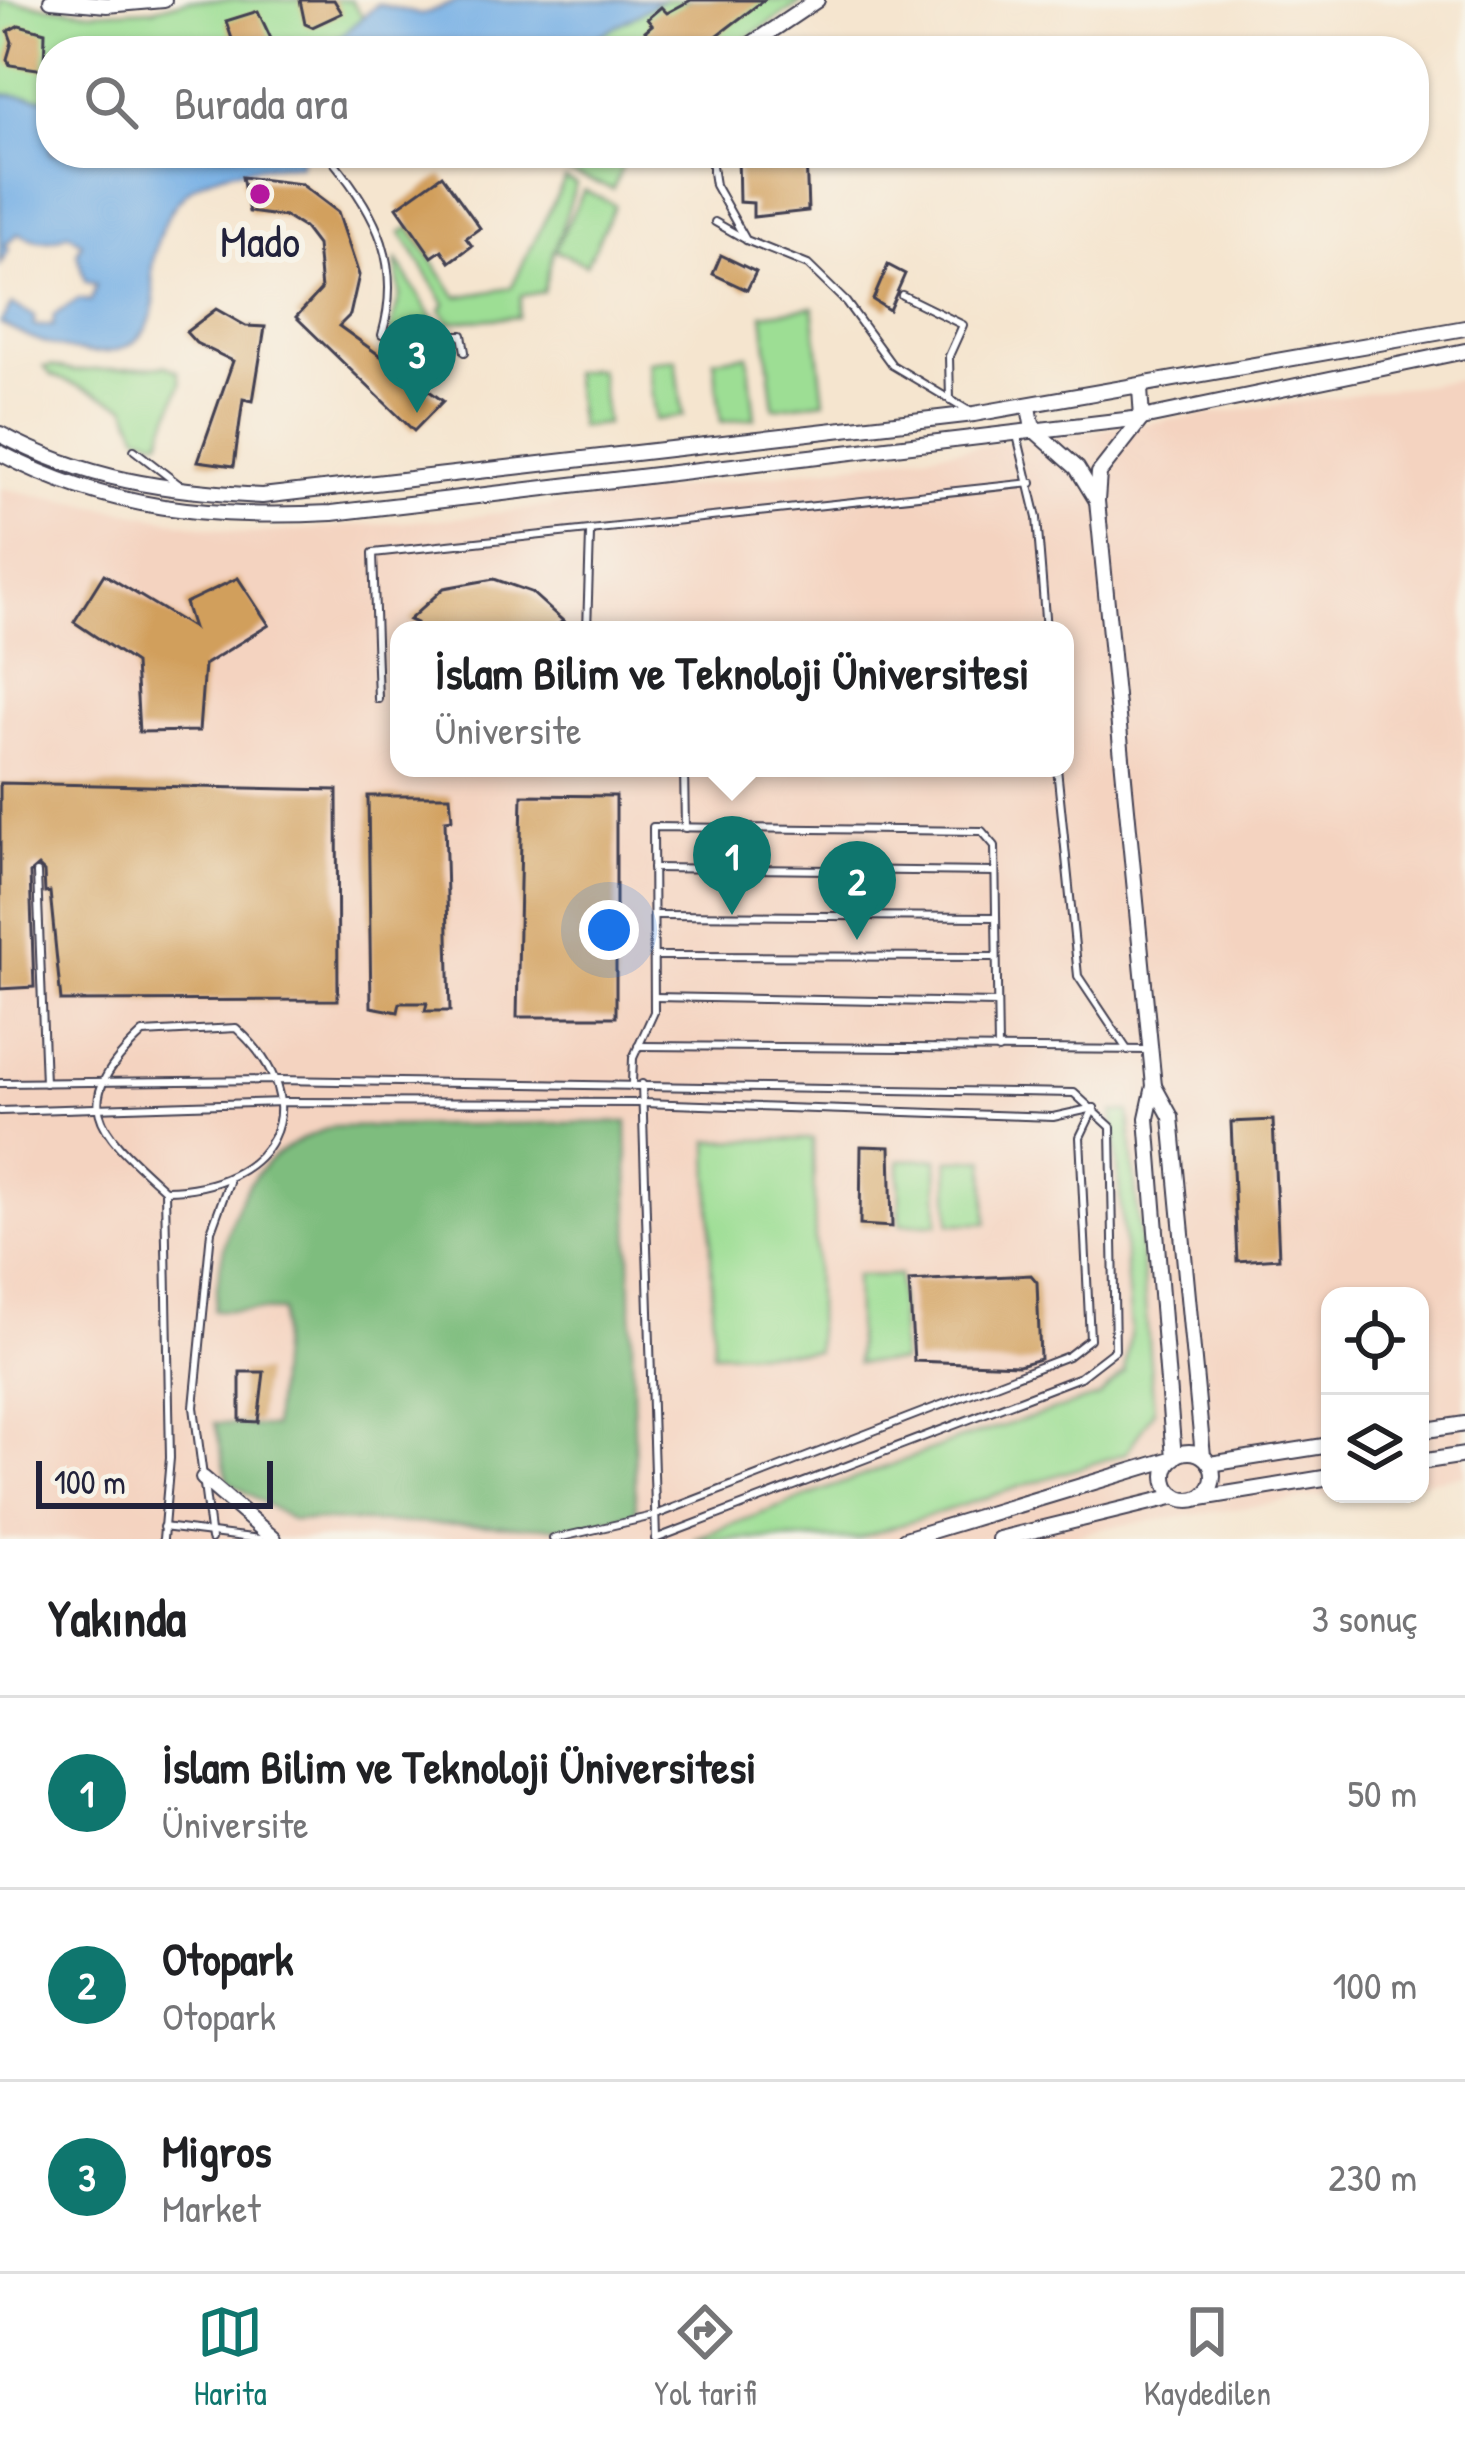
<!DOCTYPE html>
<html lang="tr">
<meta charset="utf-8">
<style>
body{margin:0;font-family:"Patrick Hand",sans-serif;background:#f6f6f6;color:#202124}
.controls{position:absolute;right:36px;bottom:36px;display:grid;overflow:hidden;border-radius:24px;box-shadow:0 3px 9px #0004}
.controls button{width:108px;height:108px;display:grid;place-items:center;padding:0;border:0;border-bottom:3px solid #e0e0e0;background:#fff;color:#202124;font:60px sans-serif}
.scale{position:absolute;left:36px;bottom:30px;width:237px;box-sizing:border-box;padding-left:12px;border:6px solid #22223b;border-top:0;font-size:33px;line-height:42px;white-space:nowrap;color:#22223b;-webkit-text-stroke:9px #f7f3e8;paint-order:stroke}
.you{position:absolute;left:609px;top:930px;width:42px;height:42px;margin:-30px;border:9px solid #fff;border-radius:50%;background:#1a73e8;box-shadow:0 0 0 18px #1a73e833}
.badge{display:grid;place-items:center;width:78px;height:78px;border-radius:50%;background:#0f766e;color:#fff;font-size:39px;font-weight:700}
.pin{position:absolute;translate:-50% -99px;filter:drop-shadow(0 3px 6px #0008)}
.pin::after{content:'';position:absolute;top:63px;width:42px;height:36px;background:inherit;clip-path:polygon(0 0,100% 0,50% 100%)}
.popup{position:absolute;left:390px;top:621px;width:684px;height:156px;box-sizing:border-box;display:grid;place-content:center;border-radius:24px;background:#fff;filter:drop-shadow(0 3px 9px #0005);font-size:39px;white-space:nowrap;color:#757577}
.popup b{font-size:45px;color:#202124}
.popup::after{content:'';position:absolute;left:50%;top:100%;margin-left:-24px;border:24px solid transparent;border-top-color:#fff}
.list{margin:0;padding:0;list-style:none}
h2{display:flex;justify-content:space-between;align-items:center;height:156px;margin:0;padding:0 48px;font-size:51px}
h2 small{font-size:39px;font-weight:400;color:#757577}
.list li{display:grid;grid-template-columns:78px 1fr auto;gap:36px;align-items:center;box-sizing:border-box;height:192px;padding:0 48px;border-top:3px solid #e0e0e0}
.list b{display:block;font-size:45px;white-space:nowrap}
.list p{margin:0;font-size:39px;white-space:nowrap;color:#757577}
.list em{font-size:39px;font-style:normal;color:#757577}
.icon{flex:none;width:66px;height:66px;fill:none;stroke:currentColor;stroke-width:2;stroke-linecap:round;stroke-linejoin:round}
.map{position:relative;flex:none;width:1465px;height:1539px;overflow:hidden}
.search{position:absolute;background:#fff;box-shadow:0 3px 9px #0004;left:36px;right:36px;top:36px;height:132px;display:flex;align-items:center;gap:30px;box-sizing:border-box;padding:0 42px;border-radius:48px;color:#757577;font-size:45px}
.sheet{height:732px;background:#fff}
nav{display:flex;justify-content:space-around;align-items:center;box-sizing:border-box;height:168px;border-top:3px solid #e0e0e0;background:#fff;font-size:33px;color:#757577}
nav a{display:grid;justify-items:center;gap:6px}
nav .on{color:#0f766e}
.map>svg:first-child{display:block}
.built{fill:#f4d3c0;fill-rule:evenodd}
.green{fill:#9dde94;stroke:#608068;stroke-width:3}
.forest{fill:#7ebd7e;stroke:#50705c;stroke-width:3}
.water{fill:#75afe5;stroke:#4c6890;stroke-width:3}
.building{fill:#d19f5c}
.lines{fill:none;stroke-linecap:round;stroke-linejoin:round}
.service-casing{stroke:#423f51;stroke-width:10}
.minor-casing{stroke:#423f51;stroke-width:18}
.service{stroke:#fff;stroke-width:6}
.minor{stroke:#fff;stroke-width:14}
.poi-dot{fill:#b5179e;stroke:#f7f3e8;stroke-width:4.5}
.labels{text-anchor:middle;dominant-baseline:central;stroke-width:12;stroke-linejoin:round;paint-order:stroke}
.poi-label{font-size:45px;fill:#22223b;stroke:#f7f3e8}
</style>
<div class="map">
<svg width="1465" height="1539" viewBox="0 0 1465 1539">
<rect width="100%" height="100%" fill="#f7f3e8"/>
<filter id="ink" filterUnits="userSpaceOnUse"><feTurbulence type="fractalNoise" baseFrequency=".00833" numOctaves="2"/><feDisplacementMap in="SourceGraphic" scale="24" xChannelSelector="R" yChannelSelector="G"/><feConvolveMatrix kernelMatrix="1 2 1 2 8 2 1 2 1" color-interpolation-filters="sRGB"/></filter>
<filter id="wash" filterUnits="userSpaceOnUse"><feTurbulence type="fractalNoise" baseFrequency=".004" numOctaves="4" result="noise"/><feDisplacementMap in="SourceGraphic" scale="48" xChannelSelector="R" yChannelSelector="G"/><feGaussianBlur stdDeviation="2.7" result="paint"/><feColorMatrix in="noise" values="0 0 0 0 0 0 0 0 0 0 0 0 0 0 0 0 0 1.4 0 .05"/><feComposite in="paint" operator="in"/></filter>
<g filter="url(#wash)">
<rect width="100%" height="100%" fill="#f5e5cf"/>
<path class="built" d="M1465,379v1096l-45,7v-186h-90v198h7l-234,34 -37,11h-1066v-1051l244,46 225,-17zM399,630h666v138h-666z"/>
<g class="green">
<polygon points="0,0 92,12 153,9 188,0 351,0 363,17 335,41 306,51 51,51 51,99 0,94"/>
<polygon points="662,0 805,0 727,51 573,51"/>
<polygon points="591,153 628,153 613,189 570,173 560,164"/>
<polygon points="565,179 576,184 555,249 584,190 615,205 586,265 554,249 543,292 521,296 518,317 449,322 441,310 445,304 401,232 409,228 457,297 511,288"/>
<polygon points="396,259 440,330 390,332 400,295"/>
<polygon points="813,307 824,401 774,408 763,314"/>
<polygon points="748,355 755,418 721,422 714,359"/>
<polygon points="676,359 683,416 655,420 648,362"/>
<polygon points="51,366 74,371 166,366 178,371 181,384 160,440 139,435 126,406 51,375 44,367"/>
<polygon points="599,369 606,424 579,427 572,372"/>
<polygon points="1113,1112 1129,1112 1154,1410 1126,1453 856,1539 693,1539 961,1439 1098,1397 1124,1372 1131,1329"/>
<polygon points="813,1139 817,1351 713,1353 709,1141"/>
<polygon points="937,1159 938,1224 900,1224 899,1160"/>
<polygon points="985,1159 987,1223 950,1224 948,1160"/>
<polygon points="899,1275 901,1362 857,1363 855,1276"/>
</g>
<path class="forest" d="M627,1122l9,390 -51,16 -293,-8 -64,-39 -13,-58 58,4 9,-116 -68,-1c11,-88 24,-154 119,-183z"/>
<g class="water">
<polygon points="662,0 573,51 306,51 335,41 378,4 421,15 458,1"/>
<path d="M0,94l51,5v54h252l-3,12c-78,1 -133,9 -148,101 -2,16 5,31 1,46 -20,70 -111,33 -153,11l12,-19 22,12v10h19l1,-11 25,-16 12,2 5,-16 -11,-4 -8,-28 5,-10 -14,-10c-15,11 -34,9 -49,0l-14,12 4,5 -9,14z"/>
</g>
<g id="blocks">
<g class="building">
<polygon points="300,0 334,0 342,13 312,27 305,24"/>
<polygon points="691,0 764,0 697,51 660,51 645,31 652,25 647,19 661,7 667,13"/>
<polygon points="258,11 274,45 236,51 226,21"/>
<polygon points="19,25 45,32 44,70 10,65 7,59 12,42 8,31"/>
<polygon points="738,153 806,155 808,211 753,217 753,203 739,202"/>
<polygon points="442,175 480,228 466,238 472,246 450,262 442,250 432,257 397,207"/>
<polygon points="242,177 301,184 338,212 359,275 350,315 339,326 443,401 414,431 296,317 321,290 317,245 304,228 286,217 249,212"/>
<polygon points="721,255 756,272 747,290 713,274"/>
<polygon points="888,265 905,274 889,310 873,300"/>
<polygon points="216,309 246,326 265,327 253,401 243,399 234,466 198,461 233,361 196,343 186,332"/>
<polygon points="104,574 193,628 185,603 238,578 269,625 204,665 199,731 139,732 135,663 74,622"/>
<polygon points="494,579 531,592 563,621 551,630 415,630 416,623 409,620 444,588"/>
<polygon points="0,783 337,790 338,1000 61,1001 50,892 45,893 44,872 38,866 30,873 34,987 0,989"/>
<polygon points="522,795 616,796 616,1017 517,1017"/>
<polygon points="368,796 450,796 452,819 445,820 450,1011 425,1011 427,1003 400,1003 398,1012 371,1007"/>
<polygon points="1273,1120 1279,1258 1237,1261 1231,1122"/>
<polygon points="861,1146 890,1147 892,1227 860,1225"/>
<polygon points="1031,1275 1037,1282 1040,1359 1019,1365 914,1361 909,1281"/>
<polygon points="240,1372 264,1372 258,1422 240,1421"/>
</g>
</g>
</g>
<g filter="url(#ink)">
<use href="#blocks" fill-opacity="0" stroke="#423f51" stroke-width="3"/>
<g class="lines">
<defs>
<g id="service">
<polyline points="710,153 715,185 746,240 808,265 846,302 892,365 971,412"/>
<path d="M333,161c45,55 69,104 49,174h80l3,17"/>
<polyline points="715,222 743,238"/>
<polyline points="902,295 963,325 949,356 950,400"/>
<polyline points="1017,435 1037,518 1046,630"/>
<polyline points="134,450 182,487"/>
<polyline points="587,630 590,534"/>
<polyline points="378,699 373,553 1032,483"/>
<polyline points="684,768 685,828"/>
<polyline points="1057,768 1078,976 1128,1051"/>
<polyline points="653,868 995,872"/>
<polyline points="37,873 45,1083"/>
<polyline points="654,915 996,917"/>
<polyline points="654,956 996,957"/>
<polyline points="654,997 997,1003"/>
<path d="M236,1028c87,78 36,161 -71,162 -65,-59 -100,-85 -22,-157z"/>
<polyline points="638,1046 1150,1050"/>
<polyline points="0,1083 277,1080 1074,1093 1111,1127 1115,1350 1080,1377 655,1539"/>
<polyline points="632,1083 633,1058 654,1012 653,827 982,831 995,846 998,1050"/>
<polyline points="642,1084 656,1539"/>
<polyline points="0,1111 284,1102 642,1103 1053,1117 1094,1108"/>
<polyline points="163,1527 260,1539"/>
<polyline points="163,1539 170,1458 165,1190"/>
<polyline points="211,1539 194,1407 211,1231 229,1182"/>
<polyline points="553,1539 653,1516 1068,1356 1090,1339 1080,1137 1094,1108"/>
</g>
<g id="minor">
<polyline points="51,0 107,5 164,0"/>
<polyline points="741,51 817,0"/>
<polyline points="558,159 569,153"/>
<polyline points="1029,407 1033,429 1077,468 1097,501"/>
<path d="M0,434c85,46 167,57 262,62l712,-82 491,-86"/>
<path d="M0,453c108,57 212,66 332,60l810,-95 323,-67"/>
<polyline points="1154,1086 1171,1117 1203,1456"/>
<polyline points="1420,1431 1465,1424"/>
<circle cx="1189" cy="1476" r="24"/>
<polyline points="1420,1462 1465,1455"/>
<polyline points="1210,1464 1330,1445"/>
<polyline points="203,1478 274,1539"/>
<polyline points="1201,1498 1330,1477"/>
<polyline points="905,1539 1174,1458 1147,1118 1154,1086 1097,501 1099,473 1142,418 1140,389"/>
<polyline points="999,1539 1176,1496"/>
</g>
</defs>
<use href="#service" class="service-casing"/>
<use href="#minor" class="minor-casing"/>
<use href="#service" class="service"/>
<use href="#minor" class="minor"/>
</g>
</g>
<circle class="poi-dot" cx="260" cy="194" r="12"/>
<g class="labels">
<g class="poi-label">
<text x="260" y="240">Mado</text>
</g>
</g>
</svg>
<div class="controls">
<button><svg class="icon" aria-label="locate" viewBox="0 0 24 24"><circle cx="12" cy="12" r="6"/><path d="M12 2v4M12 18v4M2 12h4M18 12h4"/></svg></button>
<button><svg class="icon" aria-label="layers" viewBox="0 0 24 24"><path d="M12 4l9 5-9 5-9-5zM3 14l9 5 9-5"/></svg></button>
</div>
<div class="scale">100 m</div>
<div class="you"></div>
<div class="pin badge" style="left:732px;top:915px">1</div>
<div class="popup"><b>İslam Bilim ve Teknoloji Üniversitesi</b>Üniversite</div>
<div class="pin badge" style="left:857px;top:940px">2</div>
<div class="pin badge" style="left:417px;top:413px">3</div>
<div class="search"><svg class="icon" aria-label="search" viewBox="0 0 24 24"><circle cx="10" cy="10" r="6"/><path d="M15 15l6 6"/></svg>Burada ara</div>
</div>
<section class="sheet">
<h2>Yakında<small>3 sonuç</small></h2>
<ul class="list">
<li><span class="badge">1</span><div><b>İslam Bilim ve Teknoloji Üniversitesi</b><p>Üniversite</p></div><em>50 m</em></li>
<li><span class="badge">2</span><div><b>Otopark</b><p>Otopark</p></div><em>100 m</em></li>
<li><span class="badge">3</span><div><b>Migros</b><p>Market</p></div><em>230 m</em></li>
</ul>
</section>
<nav>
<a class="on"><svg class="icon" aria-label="map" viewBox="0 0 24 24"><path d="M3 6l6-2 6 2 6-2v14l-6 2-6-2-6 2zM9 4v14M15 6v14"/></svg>Harita</a>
<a><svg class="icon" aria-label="directions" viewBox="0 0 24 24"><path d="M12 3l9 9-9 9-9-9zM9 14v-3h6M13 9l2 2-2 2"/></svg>Yol tarifi</a>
<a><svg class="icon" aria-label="saved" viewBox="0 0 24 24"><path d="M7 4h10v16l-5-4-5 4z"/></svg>Kaydedilen</a>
</nav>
